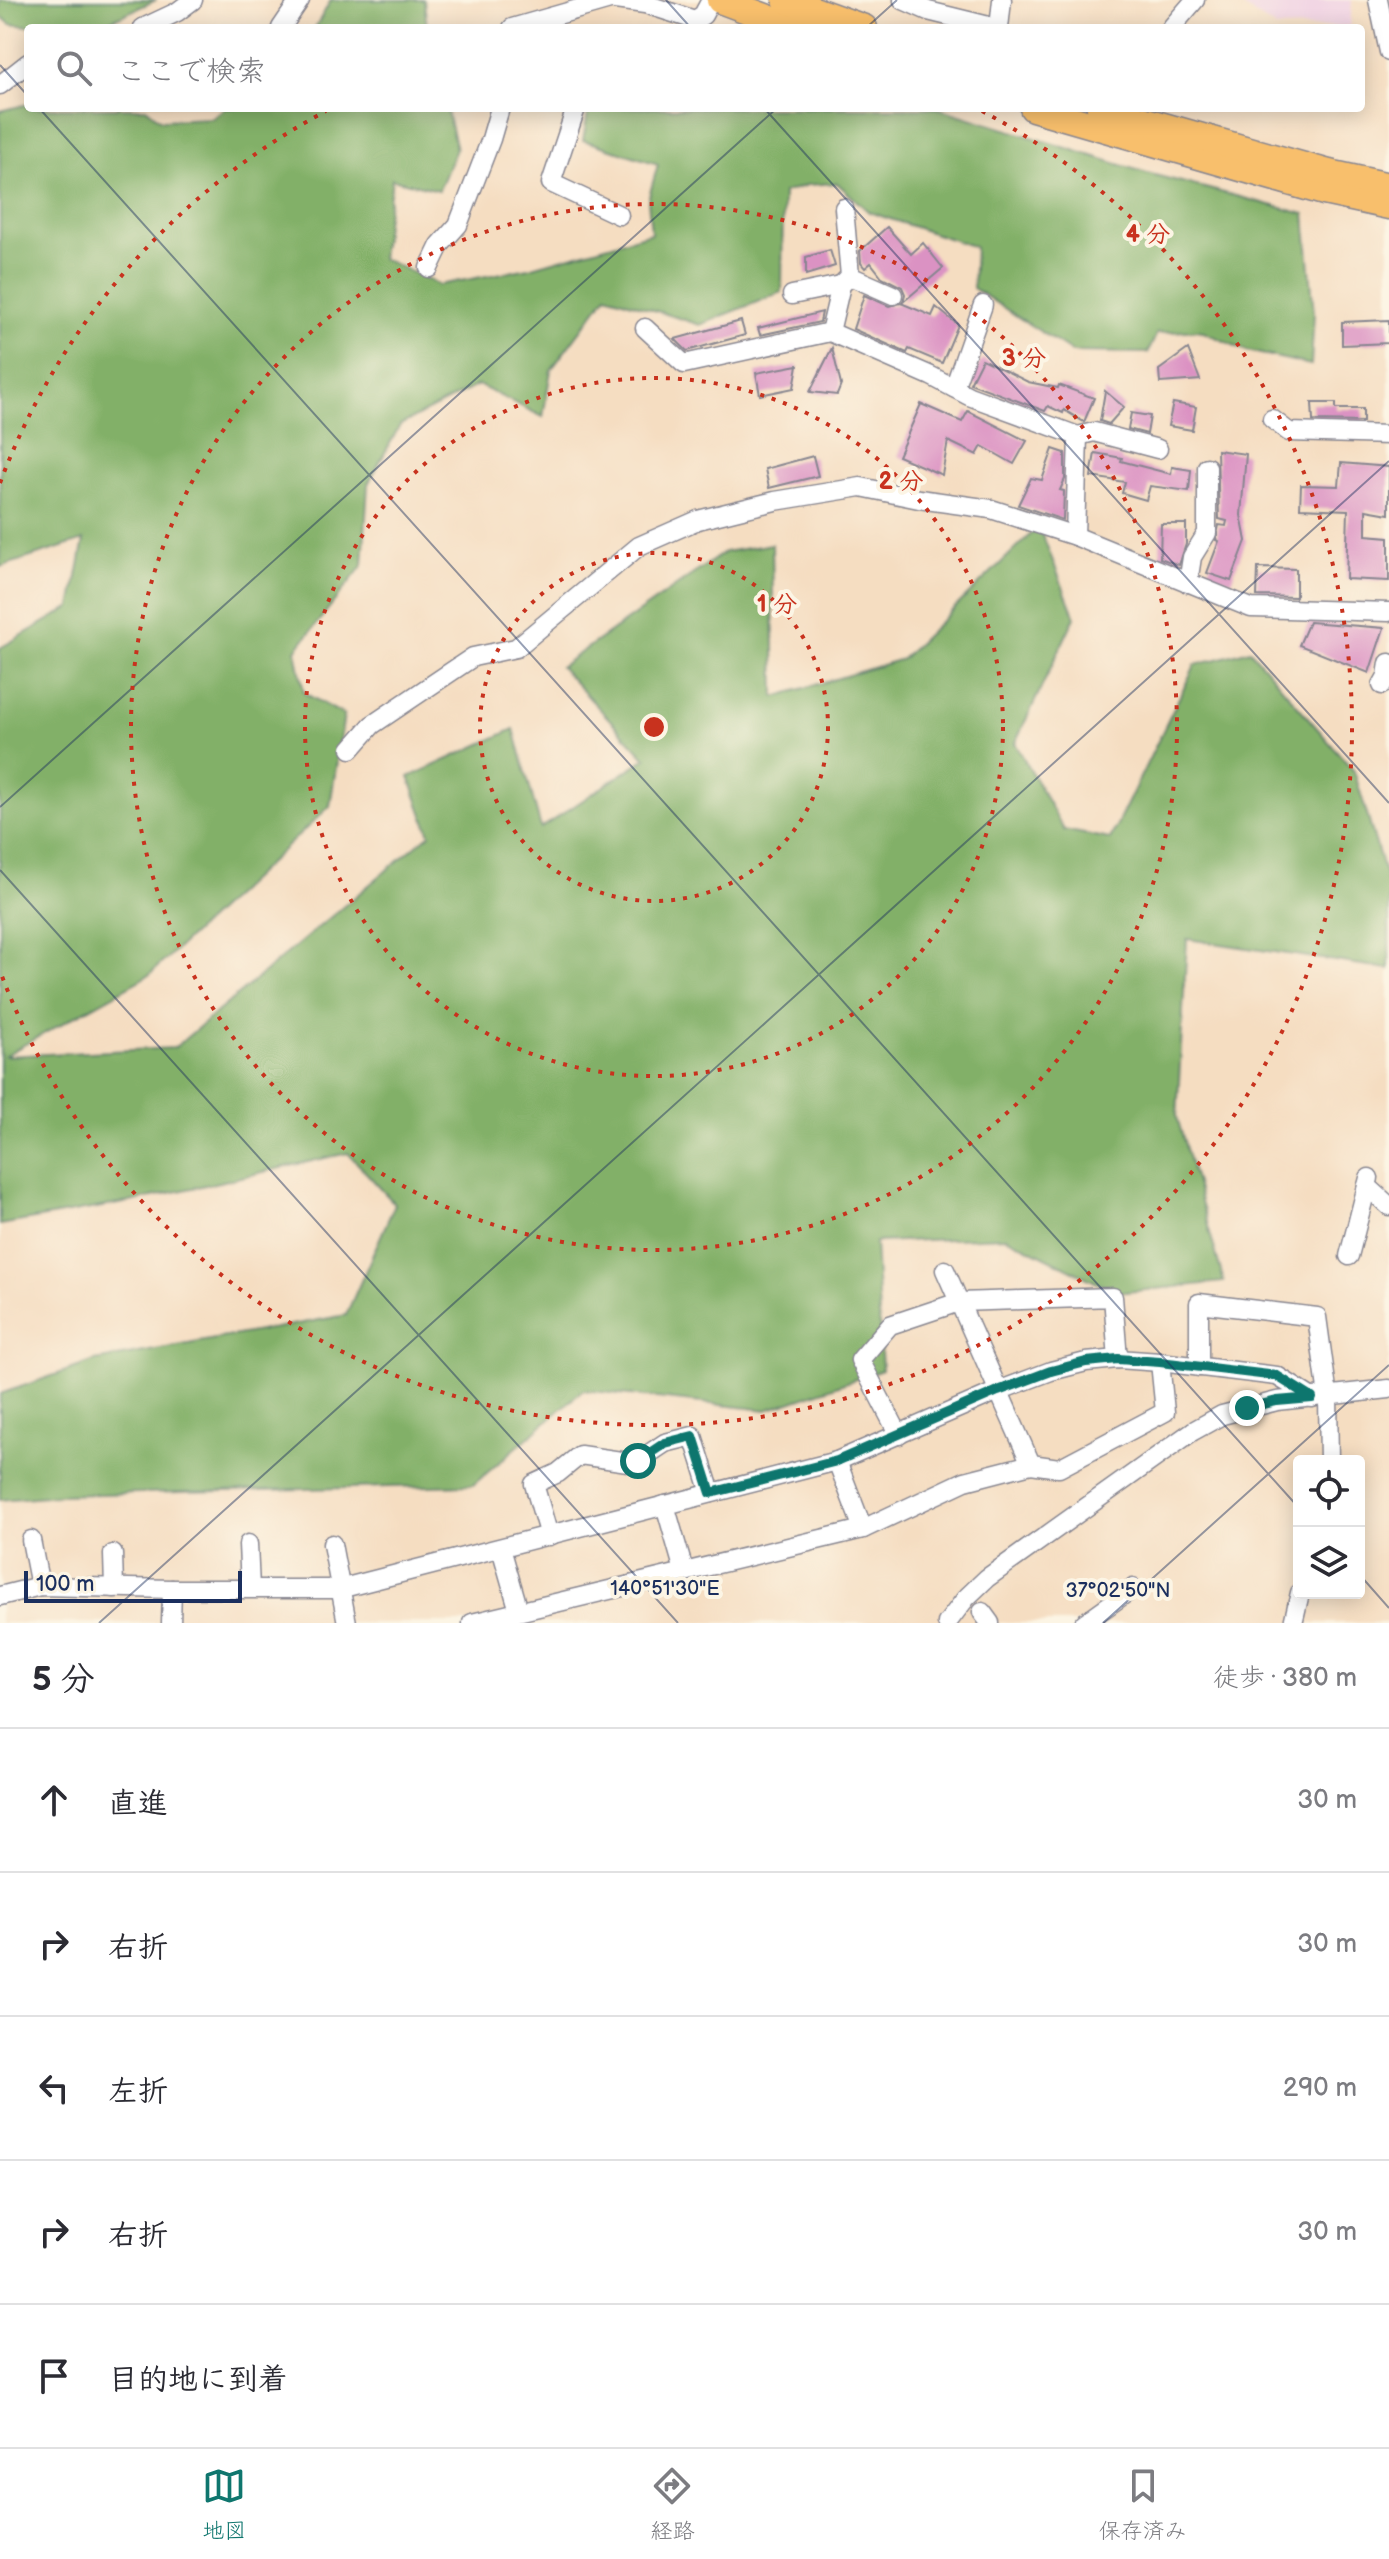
<!DOCTYPE html>
<html lang="ja">
<meta charset="utf-8">
<style>
body{margin:0;font-family:"Balsamiq Sans","Klee One",sans-serif;background:#f7f7f7;color:#2b2b33}
.controls{position:absolute;right:24px;bottom:24px;display:grid;overflow:hidden;border-radius:8px;box-shadow:0 4px 20px #0003}
.controls button{width:72px;height:72px;display:grid;place-items:center;padding:0;border:0;border-bottom:2px solid #e1e1e2;background:#fff;color:#2b2b33;font:40px sans-serif}
.scale{position:absolute;left:24px;bottom:20px;width:218px;box-sizing:border-box;padding-left:8px;border:4px solid #1b2f5e;border-top:0;font-size:22px;line-height:28px;white-space:nowrap;color:#1b2f5e;-webkit-text-stroke:6px #fcf5e5;paint-order:stroke}
.stop{position:absolute;width:24px;height:24px;margin:-18px;border:6px solid #0f766e;border-radius:50%;background:#fff}
.stop.end{background:#0f766e;border-color:#fff;box-shadow:0 2px 8px #0008}
.list{margin:0;padding:0;list-style:none}
h2{display:flex;justify-content:space-between;align-items:center;height:104px;margin:0;padding:0 32px;font-size:34px}
h2 small{font-size:26px;font-weight:400;color:#7c7c81}
.list li{display:grid;grid-template-columns:52px 1fr auto;gap:24px;align-items:center;box-sizing:border-box;height:144px;padding:0 32px;border-top:2px solid #e1e1e2}
.list b{display:block;font-size:30px;white-space:nowrap}
.list em{font-size:26px;font-style:normal;color:#7c7c81}
.icon{flex:none;width:44px;height:44px;fill:none;stroke:currentColor;stroke-width:2;stroke-linecap:round;stroke-linejoin:round}
.map{position:relative;flex:none;width:1389px;height:1623px;overflow:hidden}
.search{position:absolute;background:#fff;box-shadow:0 4px 20px #0003;left:24px;right:24px;top:24px;height:88px;display:flex;align-items:center;gap:20px;box-sizing:border-box;padding:0 28px;border-radius:8px;color:#7c7c81;font-size:30px}
.sheet{height:824px;background:#fff}
nav{display:flex;justify-content:space-around;align-items:center;box-sizing:border-box;height:112px;border-top:2px solid #e1e1e2;background:#fff;font-size:22px;color:#7c7c81}
nav a{display:grid;justify-items:center;gap:4px}
nav .on{color:#0f766e}
.map>svg:first-child{display:block}
.built{fill:#f0d0e4}
.forest{fill:#82b068;stroke:#4e7063;stroke-width:2}
.building{fill:#db92c3}
.lines{fill:none;stroke-linecap:round;stroke-linejoin:round}
.minor-casing{stroke:#888690;stroke-width:21}
.highway-casing{stroke:#888690;stroke-width:29}
.minor{stroke:#fff;stroke-width:18}
.highway{stroke:#f8bf6c;stroke-width:26}
.route{stroke:#0f766e;stroke-width:10}
.ticks{fill:none;stroke:#1b2f5e;stroke-width:2;stroke-opacity:0.45}
.ring{fill:none;stroke:#c8321e;stroke-width:4;stroke-dasharray:4 8}
.ticks-label{font-size:20px;text-anchor:middle;fill:#1b2f5e;stroke:#fcf5e5;stroke-width:8;stroke-linejoin:round;paint-order:stroke}
.centre{fill:#c8321e;stroke:#fcf5e5;stroke-width:4}
.ring-label{font-size:24px;text-anchor:middle;font-weight:bold;fill:#c8321e;stroke:#fcf5e5;stroke-width:8;stroke-linejoin:round;paint-order:stroke}
</style>
<div class="map">
<svg width="1389" height="1623" viewBox="0 0 1389 1623">
<rect width="100%" height="100%" fill="#fcf5e5"/>
<filter id="ink" filterUnits="userSpaceOnUse"><feTurbulence type="fractalNoise" baseFrequency=".0125" numOctaves="2"/><feDisplacementMap in="SourceGraphic" scale="16" xChannelSelector="R" yChannelSelector="G"/><feConvolveMatrix kernelMatrix="1 2 1 2 8 2 1 2 1" color-interpolation-filters="sRGB"/></filter>
<filter id="wash" filterUnits="userSpaceOnUse"><feTurbulence type="fractalNoise" baseFrequency=".006" numOctaves="4" result="noise"/><feDisplacementMap in="SourceGraphic" scale="32" xChannelSelector="R" yChannelSelector="G"/><feGaussianBlur stdDeviation="1.8" result="paint"/><feColorMatrix in="noise" values="0 0 0 0 0 0 0 0 0 0 0 0 0 0 0 0 0 1.4 0 .05"/><feComposite in="paint" operator="in"/></filter>
<g filter="url(#wash)">
<rect width="100%" height="100%" fill="#f5ddc1"/>
<polygon class="built" points="1233,0 1352,0 1350,26 1276,28"/>
<g class="forest">
<polygon points="0,0 156,0 94,28 47,28 10,24 0,15"/>
<polygon points="331,0 424,0 427,28 315,28"/>
<polygon points="28,104 28,108 146,108 161,120 212,118 225,108 446,108 456,149 439,190 392,179 381,258 439,285 529,268 651,233 648,200 658,164 583,140 589,108 938,108 1147,173 1305,214 1314,313 1311,365 1247,351 1199,330 1157,333 1148,353 1072,352 973,288 975,247 869,212 837,183 807,185 783,193 782,292 700,325 607,295 551,370 543,417 478,385 400,425 368,484 363,565 296,650 304,693 344,715 330,806 149,975 4,1056 174,1048 430,834 409,777 514,729 541,828 646,758 560,667 725,552 772,544 775,697 902,659 1039,526 1075,617 1015,743 1064,830 1110,839 1195,665 1250,650 1354,771 1389,888 1389,969 1187,939 1177,1117 1224,1282 1117,1293 1006,1237 875,1242 882,1370 767,1410 583,1390 473,1485 58,1495 0,1500 0,1394 95,1361 346,1315 395,1204 348,1153 130,1202 0,1225 0,648 71,607 84,540 0,567 0,111"/>
</g>
<g id="blocks">
<g class="building">
<polygon points="887,227 911,254 923,243 943,268 903,302 905,294 902,287 882,277 871,263 865,268 861,263 860,251"/>
<polygon points="830,250 835,266 806,275 806,257"/>
<polygon points="864,295 889,306 901,303 932,316 936,307 958,325 942,363 909,349 907,353 853,329"/>
<polygon points="822,312 820,322 760,335 758,328"/>
<polygon points="1389,320 1389,343 1342,345 1342,322"/>
<polygon points="741,321 745,335 687,351 675,339"/>
<polygon points="832,348 841,385 837,395 810,392"/>
<polygon points="1188,349 1200,380 1160,383 1159,370"/>
<polygon points="982,359 1028,382 1058,388 1059,385 1094,398 1084,422 1064,410 1063,413 1048,406 1045,411 970,383"/>
<polygon points="798,365 794,388 760,395 756,373"/>
<polygon points="1105,391 1124,407 1109,424 1100,421"/>
<polygon points="1173,403 1196,407 1192,430 1168,426"/>
<polygon points="1312,403 1336,403 1336,409 1363,409 1363,422 1313,421"/>
<polygon points="921,404 962,422 968,411 1027,441 1014,464 982,446 977,455 948,441 942,475 898,456"/>
<polygon points="1131,413 1150,416 1147,434 1128,429"/>
<polygon points="1053,449 1065,453 1065,479 1060,490 1064,491 1063,520 1018,505 1031,478 1042,480"/>
<polygon points="1217,450 1246,454 1241,515 1246,541 1231,581 1207,573 1219,541 1216,540 1219,525 1226,526 1227,521 1219,519"/>
<polygon points="1095,453 1122,458 1121,461 1171,474 1172,467 1191,470 1189,491 1150,486 1146,500 1122,493 1125,482 1091,477"/>
<polygon points="813,456 818,476 769,488 765,469"/>
<polygon points="1341,463 1389,467 1389,514 1366,510 1366,535 1389,537 1389,581 1346,579 1348,510 1300,508 1301,485 1339,486"/>
<polygon points="1161,524 1186,524 1186,544 1179,565 1160,558"/>
<polygon points="1258,568 1296,569 1296,597 1257,596"/>
<polygon points="1309,622 1384,628 1369,673 1299,645"/>
</g>
</g>
</g>
<g filter="url(#ink)">
<use href="#blocks" fill-opacity="0" stroke="#888690" stroke-width="2"/>
<g class="lines">
<defs>
<g id="minor">
<polyline points="615,0 645,4 695,20 703,15 711,0"/>
<polyline points="903,0 928,11 997,28"/>
<polyline points="1378,0 1389,52"/>
<polyline points="143,28 177,12 193,0"/>
<polyline points="281,28 300,0"/>
<polyline points="512,28 610,0"/>
<polyline points="999,28 1002,0"/>
<polyline points="1171,28 1195,0"/>
<polyline points="0,85 28,63"/>
<polyline points="576,108 551,183 619,215"/>
<polyline points="429,268 440,245 458,225 491,139 500,108"/>
<polyline points="850,276 893,295"/>
<polyline points="792,295 841,285"/>
<polyline points="645,328 684,364 830,332 931,376 969,396 1078,436 1075,536"/>
<polyline points="830,332 841,285 850,276 844,208"/>
<polyline points="954,388 983,305"/>
<polyline points="1272,419 1289,432 1389,435"/>
<polyline points="1078,436 1094,432 1158,449"/>
<polyline points="1188,583 1192,557 1207,533 1207,467"/>
<polyline points="1382,685 1387,676 1389,663"/>
<polyline points="351,749 372,725 473,657 516,648 639,546 698,520 775,501 861,487 919,499 991,509 1075,536 1251,608 1389,612"/>
<polyline points="1367,1186 1389,1206"/>
<polyline points="1349,1256 1369,1178"/>
<polyline points="945,1270 1031,1464 1059,1468 1165,1412 1160,1362"/>
<polyline points="1199,1367 1199,1303 1317,1317 1328,1397 1329,1461"/>
<polyline points="899,1435 860,1360 890,1325 959,1302 1113,1297 1118,1359"/>
<polyline points="837,1461 863,1529"/>
<polyline points="665,1505 684,1571"/>
<polyline points="549,1536 534,1484 558,1473 580,1455 628,1462 638,1461 665,1443 693,1436 711,1493"/>
<polyline points="31,1540 40,1586"/>
<polyline points="248,1544 250,1588"/>
<polyline points="332,1544 347,1623"/>
<polyline points="501,1548 519,1611"/>
<polyline points="113,1554 114,1588"/>
<polyline points="0,1596 40,1586 172,1589 339,1589 837,1461 998,1391 1051,1371 1086,1362 1118,1359 1160,1362 1277,1376 1312,1398"/>
<polyline points="982,1612 990,1623"/>
<polyline points="171,1623 172,1589"/>
<polyline points="472,1623 863,1529 965,1481 1031,1464"/>
<polyline points="947,1623 966,1598 987,1578 1193,1431 1222,1415 1277,1401 1389,1389"/>
<polyline points="1084,1623 1133,1588"/>
<polyline points="1293,1623 1300,1593"/>
</g>
<g id="highway">
<polyline points="720,0 795,28"/>
<polyline points="786,0 864,28"/>
<polyline points="1033,108 1324,192 1389,206"/>
<polyline points="1100,108 1329,173 1389,186"/>
</g>
</defs>
<use href="#minor" class="minor-casing"/>
<use href="#highway" class="highway-casing"/>
<use href="#minor" class="minor"/>
<use href="#highway" class="highway"/>
</g>
</g>
<g class="lines" filter="url(#ink)">
<polyline class="route" points="638,1461 665,1443 693,1436 711,1493 837,1461 998,1391 1051,1371 1086,1362 1118,1359 1160,1362 1277,1376 1312,1398 1277,1401 1247,1408"/>
</g>
<path class="ticks" d="M666,0l25,28M866,28l31,-28M0,65l28,31M39,108l1260,1400M764,108l625,695M0,807l777,-699M0,870l678,753M1359,1574l30,34M99,1623l1290,-1162M1103,1623l286,-258"/>
<g class="ring">
<circle cx="654" cy="727" r="174"/>
<circle cx="654" cy="727" r="349"/>
<circle cx="654" cy="727" r="523"/>
<path d="M0 483A698 698 0 0 1 326 111M982 111A698 698 0 1 1 0 971"/>
</g>
<g class="ticks-label">
<text x="665" y="1595">140°51'30"E</text>
<text x="1118" y="1597">37°02'50"N</text>
</g>
<circle cx="654" cy="727" r="12" class="centre"/>
<g class="ring-label">
<text x="1148" y="242">4 分</text>
<text x="1024" y="366">3 分</text>
<text x="901" y="489">2 分</text>
<text x="777" y="612">1 分</text>
</g>
</svg>
<div class="controls">
<button><svg class="icon" aria-label="locate" viewBox="0 0 24 24"><circle cx="12" cy="12" r="6"/><path d="M12 2v4M12 18v4M2 12h4M18 12h4"/></svg></button>
<button><svg class="icon" aria-label="layers" viewBox="0 0 24 24"><path d="M12 4l9 5-9 5-9-5zM3 14l9 5 9-5"/></svg></button>
</div>
<div class="scale">100 m</div>
<div class="stop" style="left:638px;top:1461px"></div>
<div class="stop end" style="left:1247px;top:1408px"></div>
<div class="search"><svg class="icon" aria-label="search" viewBox="0 0 24 24"><circle cx="10" cy="10" r="6"/><path d="M15 15l6 6"/></svg>ここで検索</div>
</div>
<section class="sheet">
<h2>5 分<small>徒歩 · 380 m</small></h2>
<ul class="list">
<li><svg class="icon" aria-label="ahead" viewBox="0 0 24 24"><path d="M12 20V5M6 11l6-6 6 6"/></svg><div><b>直進</b></div><em>30 m</em></li>
<li><svg class="icon" aria-label="right" viewBox="0 0 24 24"><path d="M7 20v-9h11M14 6l5 5-5 5"/></svg><div><b>右折</b></div><em>30 m</em></li>
<li><svg class="icon" aria-label="left" viewBox="0 0 24 24"><path d="M17 20v-9H6M10 6l-5 5 5 5"/></svg><div><b>左折</b></div><em>290 m</em></li>
<li><svg class="icon" aria-label="right" viewBox="0 0 24 24"><path d="M7 20v-9h11M14 6l5 5-5 5"/></svg><div><b>右折</b></div><em>30 m</em></li>
<li><svg class="icon" aria-label="arrive" viewBox="0 0 24 24"><path d="M6 21V4h12l-3 4 3 4H6"/></svg><div><b>目的地に到着</b></div></li>
</ul>
</section>
<nav>
<a class="on"><svg class="icon" aria-label="map" viewBox="0 0 24 24"><path d="M3 6l6-2 6 2 6-2v14l-6 2-6-2-6 2zM9 4v14M15 6v14"/></svg>地図</a>
<a><svg class="icon" aria-label="directions" viewBox="0 0 24 24"><path d="M12 3l9 9-9 9-9-9zM9 14v-3h6M13 9l2 2-2 2"/></svg>経路</a>
<a><svg class="icon" aria-label="saved" viewBox="0 0 24 24"><path d="M7 4h10v16l-5-4-5 4z"/></svg>保存済み</a>
</nav>
